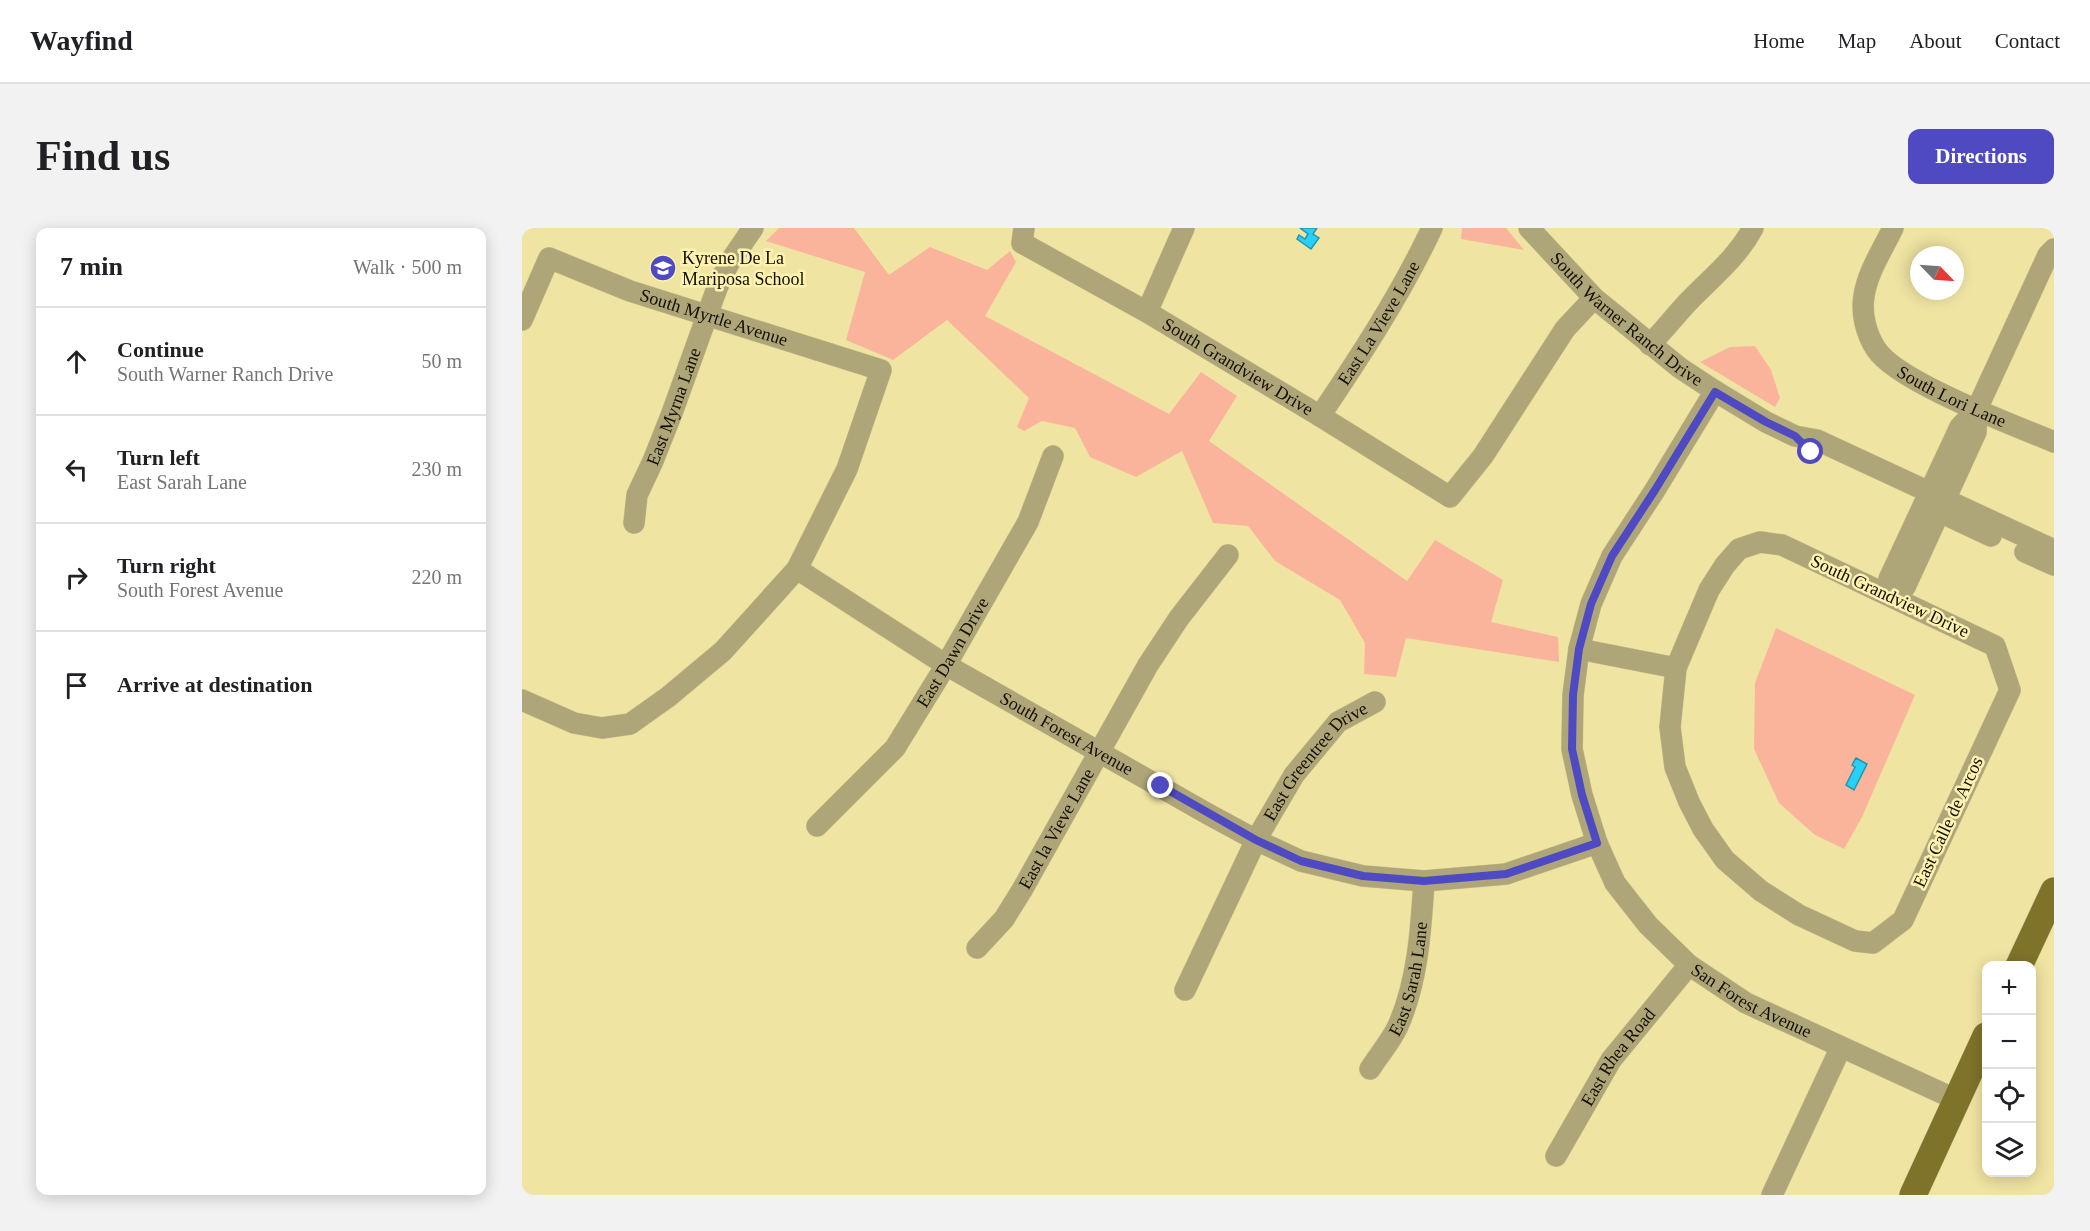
<!DOCTYPE html>
<meta charset="utf-8">
<style>
body{margin:0;font-family:"Times New Roman",serif;background:#f2f2f2;color:#202124}
.controls{position:absolute;right:18px;bottom:18px;display:grid;overflow:hidden;border-radius:12px;box-shadow:0 3px 15px #0003}
.controls button{width:54px;height:54px;display:grid;place-items:center;padding:0;border:0;border-bottom:2px solid #e0e0e0;background:#fff;color:#202124;font:30px sans-serif}
.compass{position:absolute;left:1388px;top:18px;width:54px;height:54px;border-radius:50%;background:#fff;box-shadow:0 3px 15px #0003;rotate:115deg}
.stop{position:absolute;width:18px;height:18px;margin:-14px;border:4px solid #4f4ac1;border-radius:50%;background:#fff}
.stop.end{background:#4f4ac1;border-color:#fff;box-shadow:0 2px 6px #0008}
.list{margin:0;padding:0;list-style:none}
h2{display:flex;justify-content:space-between;align-items:center;height:78px;margin:0;padding:0 24px;font-size:26px}
h2 small{font-size:20px;font-weight:400;color:#757577}
.list li{display:grid;grid-template-columns:39px 1fr auto;gap:18px;align-items:center;box-sizing:border-box;height:108px;padding:0 24px;border-top:2px solid #e0e0e0}
.list b{display:block;font-size:22px;white-space:nowrap}
.list p{margin:0;font-size:20px;white-space:nowrap;color:#757577}
.list em{font-size:20px;font-style:normal;color:#757577}
.icon{flex:none;width:33px;height:33px;fill:none;stroke:currentColor;stroke-width:2;stroke-linecap:round;stroke-linejoin:round}
.map{position:relative;flex:none;width:1532px;height:967px;overflow:hidden;border-radius:12px}
header{display:flex;align-items:center;gap:36px;box-sizing:border-box;height:84px;padding:0 30px;background:#fff;border-bottom:2px solid #e0e0e0}
header strong{font-size:28px}
nav{display:flex;gap:33px;margin-inline-start:auto;font-size:21px}
.intro{display:flex;align-items:center;justify-content:space-between;box-sizing:border-box;height:144px;padding:0 36px}
h1{margin:0;font-size:42px}
.button{padding:15px 27px;border-radius:12px;background:#4f4ac1;color:#fff;font-size:21px;font-weight:700}
main{display:flex;gap:36px;padding:0 36px}
aside{flex:1;background:#fff;border-radius:12px;box-shadow:0 3px 15px #0003}
.map>svg:first-child{display:block}
.green{fill:#fbb49c}
.water{fill:#28d0f8;stroke:#2296ae;stroke-width:1.5}
.lines{fill:none;stroke-linecap:round;stroke-linejoin:round}
.minor-casing{stroke:#cdc289;stroke-width:22}
.major-casing{stroke:#cdc289;stroke-width:28}
.minor{stroke:#aea679;stroke-width:21}
.major{stroke:#7f732a;stroke-width:27}
.route{stroke:#4f4ac1;stroke-width:8}
.labels{text-anchor:middle;dominant-baseline:central;stroke-width:5;stroke-linejoin:round;paint-order:stroke}
.poi-label{font-size:18px;fill:#140f00;stroke:#fdf2b0;text-anchor:start}
.street-label{font-size:18px;fill:#140f00;stroke:#fdf2b0}
</style>
<header>
<strong>Wayfind</strong>
<nav><a>Home</a><a>Map</a><a>About</a><a>Contact</a></nav>
</header>
<div class="intro"><h1>Find us</h1><a class="button">Directions</a></div>
<main>
<aside>
<h2>7 min<small>Walk · 500 m</small></h2>
<ul class="list">
<li><svg class="icon" aria-label="ahead" viewBox="0 0 24 24"><path d="M12 20V5M6 11l6-6 6 6"/></svg><div><b>Continue</b><p>South Warner Ranch Drive</p></div><em>50 m</em></li>
<li><svg class="icon" aria-label="left" viewBox="0 0 24 24"><path d="M17 20v-9H6M10 6l-5 5 5 5"/></svg><div><b>Turn left</b><p>East Sarah Lane</p></div><em>230 m</em></li>
<li><svg class="icon" aria-label="right" viewBox="0 0 24 24"><path d="M7 20v-9h11M14 6l5 5-5 5"/></svg><div><b>Turn right</b><p>South Forest Avenue</p></div><em>220 m</em></li>
<li><svg class="icon" aria-label="arrive" viewBox="0 0 24 24"><path d="M6 21V4h12l-3 4 3 4H6"/></svg><div><b>Arrive at destination</b></div></li>
</ul>
</aside>
<div class="map">
<svg width="1532" height="967" viewBox="0 0 1532 967">
<rect width="100%" height="100%" fill="#f0e4a3"/>
<g class="green">
<polygon points="257,0 332,0 367,47 408,19 465,42 488,23 494,34 463,88 647,186 679,144 715,168 687,213 885,353 913,312 981,352 969,394 1036,409 1037,434 884,410 874,449 842,446 843,415 818,372 753,333 726,298 691,295 660,223 614,249 568,229 553,200 520,193 502,203 495,199 507,170 425,92 371,132 324,112 343,44 244,13"/>
<polygon points="940,0 984,0 1002,22 939,11"/>
<polygon points="1233,118 1249,142 1258,170 1253,179 1178,134 1208,119"/>
<polygon points="1254,400 1393,467 1340,589 1322,621 1293,607 1257,575 1232,521 1233,455"/>
</g>
<g class="water">
<polygon points="778,0 795,0 791,6 797,10 789,21 775,11 777,7 783,11 786,6"/>
<polygon points="1334,530 1345,536 1332,562 1324,557 1333,539 1330,537"/>
</g>
<g class="lines">
<defs>
<g id="minor">
<path id="s1" d="M502,0l-2,15 125,69 173,104 130,81 33,-41 82,-127 29,-31"/>
<path id="s2" d="M1007,0l65,70 86,70 35,23 51,31 29,14 22,4 237,110"/>
<path id="s3" d="M1371,0c-10,21 -26,45 -29,68 -3,17 2,38 12,53 21,33 138,76 178,93"/>
<polyline points="625,84 662,0"/>
<path id="s4" d="M0,92l27,-62 81,33 251,79 -34,99 -50,100 -74,82 -55,46 -38,27 -28,4 -28,-5 -52,-23"/>
<path d="M1128,117c13,-14 25,-29 38,-43 23,-24 49,-44 65,-74"/>
<path id="s5" d="M1193,163l-60,99 -43,66 -21,48 -12,45 -6,46 -1,54 10,46 15,48 18,40 33,42 41,40 57,38 211,97"/>
<polyline points="1455,181 1454,204 1412,296 1383,359 1369,368 1367,351 1438,199 1455,181 1526,27 1532,21"/>
<path id="s6" d="M798,188c41,-61 81,-122 112,-188"/>
<polyline points="1405,278 1469,308"/>
<path id="s7" d="M112,295l3,-28 16,-34 19,-48 45,-125 12,-25 24,-35"/>
<polygon points="1238,314 1260,317 1473,418 1488,462 1381,692 1351,715 1333,713 1277,687 1239,663 1203,632 1181,601 1167,574 1153,539 1148,499 1154,440 1162,421 1187,362 1203,337 1217,321"/>
<polyline points="1503,324 1532,337"/>
<path id="s8" d="M275,341l149,96 262,149 48,26 45,21 62,15 61,5 82,-7 91,-31"/>
<polyline points="1057,421 1154,440"/>
<path id="s9" d="M295,598l78,-78 51,-83 82,-143 25,-66"/>
<path id="s10" d="M455,720l27,-29 18,-29 126,-225 31,-47 49,-63"/>
<path id="s11" d="M663,762l71,-150 38,-65 44,-53 37,-20"/>
<path id="s12" d="M848,841c9,-14 21,-28 28,-43 20,-45 23,-97 26,-145"/>
<path id="s13" d="M1034,928l55,-96 78,-95"/>
<polyline points="1250,967 1319,819"/>
</g>
<g id="major">
<polyline points="1497,738 1532,663"/>
<polyline points="1391,967 1464,808"/>
</g>
</defs>
<use href="#minor" class="minor-casing"/>
<use href="#major" class="major-casing"/>
<use href="#minor" class="minor"/>
<use href="#major" class="major"/>
</g>
<g class="lines">
<polyline class="route" points="639,558 734,612 779,633 841,648 902,653 984,646 1075,615 1060,567 1050,521 1051,467 1057,421 1069,376 1090,328 1133,262 1193,164 1244,194 1273,208 1289,224"/>
</g>
<defs>
<symbol id="school-disc" viewBox="-11 -11 22 22"><circle r="9.5" fill="#4f4ac1" stroke="#fdf2b0"/><path d="M0-5L7-2L0 1L-7-2ZM-4 1L0 2.5L4 1V4Q0 6-4 4Z" fill="#fff"/></symbol>
</defs>
<g fill-rule="evenodd">
<use href="#school-disc" x="126" y="25" width="30" height="30"/>
</g>
<g class="labels">
<g class="poi-label">
<text x="160" y="30">Kyrene De La<tspan x="160" dy="21">Mariposa School</tspan></text>
</g>
<g class="street-label">
<text stroke="none"><textPath href="#s2" startOffset="134">South Warner Ranch Drive</textPath></text>
<text stroke="none"><textPath href="#s4" startOffset="243">South Myrtle Avenue</textPath></text>
<text stroke="none"><textPath href="#s6" startOffset="110">East La Vieve Lane</textPath></text>
<text stroke="none"><textPath href="#s1" startOffset="264">South Grandview Drive</textPath></text>
<text stroke="none"><textPath href="#s3" startOffset="220">South Lori Lane</textPath></text>
<text stroke="none"><textPath href="#s7" startOffset="124">East Myrna Lane</textPath></text>
<text transform="translate(1368 368) rotate(25)">South Grandview Drive</text>
<text stroke="none"><textPath href="#s9" startOffset="222">East Dawn Drive</textPath></text>
<text stroke="none"><textPath href="#s8" startOffset="316">South Forest Avenue</textPath></text>
<text stroke="none"><textPath href="#s11" startOffset="266">East Greentree Drive</textPath></text>
<text transform="translate(1426 594) rotate(-65)">East Calle de Arcos</text>
<text stroke="none"><textPath href="#s10" startOffset="144">East la Vieve Lane</textPath></text>
<text stroke="none"><textPath href="#s12" startOffset="100">East Sarah Lane</textPath></text>
<text stroke="none"><textPath href="#s5" startOffset="718">San Forest Avenue</textPath></text>
<text stroke="none"><textPath href="#s13" startOffset="117">East Rhea Road</textPath></text>
</g>
</g>
</svg>
<div class="controls">
<button>+</button>
<button>−</button>
<button><svg class="icon" aria-label="locate" viewBox="0 0 24 24"><circle cx="12" cy="12" r="6"/><path d="M12 2v4M12 18v4M2 12h4M18 12h4"/></svg></button>
<button><svg class="icon" aria-label="layers" viewBox="0 0 24 24"><path d="M12 4l9 5-9 5-9-5zM3 14l9 5 9-5"/></svg></button>
</div>
<svg class="compass" viewBox="-18 -18 36 36"><path d="M0-13l5 13h-10z" fill="#e53935"/><path d="M0 13l5-13h-10z" fill="#757577"/></svg>
<div class="stop" style="left:1289px;top:224px"></div>
<div class="stop end" style="left:639px;top:558px"></div>
</div>
</main>
